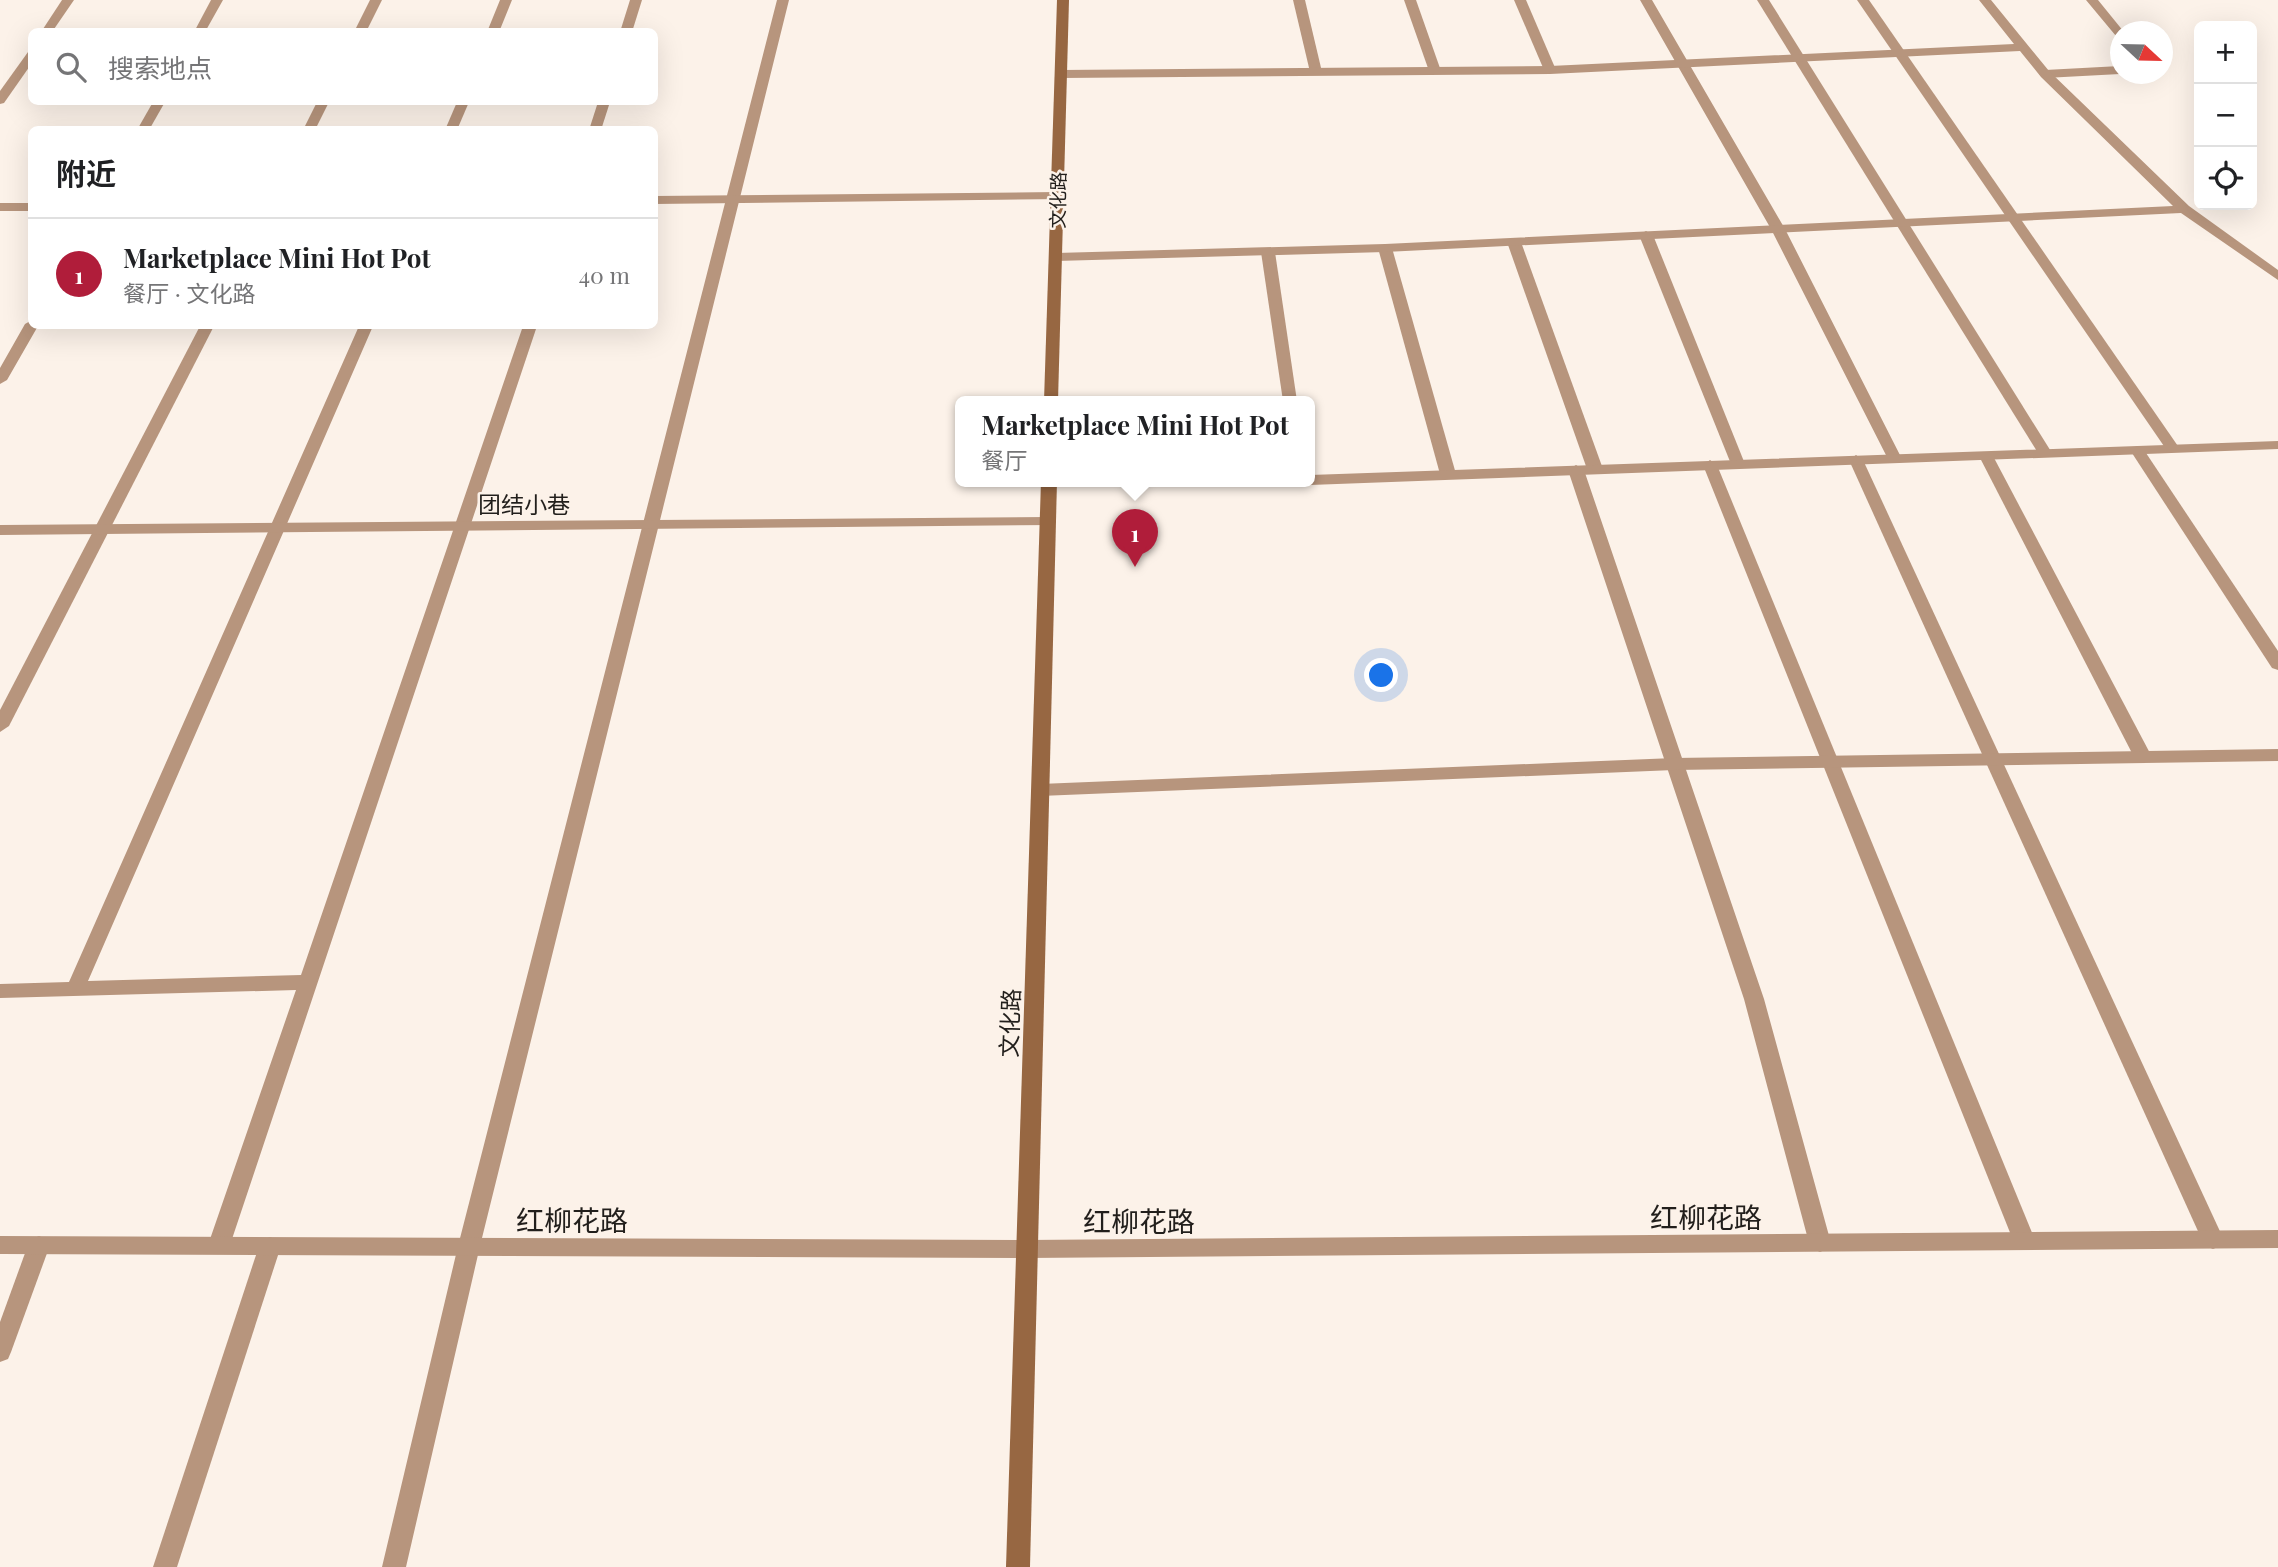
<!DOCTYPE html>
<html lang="zh">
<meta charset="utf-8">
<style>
body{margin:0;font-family:"Playfair Display","Noto Sans SC",serif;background:#f2f2f2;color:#202124}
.controls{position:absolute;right:21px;top:21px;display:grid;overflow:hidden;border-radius:10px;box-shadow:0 7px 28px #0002}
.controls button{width:63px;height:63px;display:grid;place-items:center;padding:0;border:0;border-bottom:2px solid #e0e0e0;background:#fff;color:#202124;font:35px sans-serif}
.compass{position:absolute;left:2110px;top:21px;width:63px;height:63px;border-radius:50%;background:#fff;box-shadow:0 7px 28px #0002;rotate:112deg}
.you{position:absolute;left:1382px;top:676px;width:24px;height:24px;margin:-18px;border:5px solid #fff;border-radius:50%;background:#1a73e8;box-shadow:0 0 0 10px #1a73e833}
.badge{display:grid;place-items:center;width:46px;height:46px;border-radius:50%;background:#b01d3a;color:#fff;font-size:23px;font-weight:700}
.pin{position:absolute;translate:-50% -58px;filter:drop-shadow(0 2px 4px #0008)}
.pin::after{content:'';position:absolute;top:37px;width:24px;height:21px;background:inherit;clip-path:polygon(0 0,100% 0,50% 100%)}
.popup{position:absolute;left:955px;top:396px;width:360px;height:91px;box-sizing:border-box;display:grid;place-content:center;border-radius:10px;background:#fff;filter:drop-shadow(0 2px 5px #0005);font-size:23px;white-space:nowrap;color:#757577}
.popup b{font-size:26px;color:#202124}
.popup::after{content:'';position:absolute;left:50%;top:100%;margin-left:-14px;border:14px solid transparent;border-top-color:#fff}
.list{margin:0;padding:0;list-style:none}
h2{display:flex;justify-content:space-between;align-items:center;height:91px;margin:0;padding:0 28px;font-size:30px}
h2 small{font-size:23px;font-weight:400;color:#757577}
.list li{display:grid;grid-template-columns:46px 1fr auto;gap:21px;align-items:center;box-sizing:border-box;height:112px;padding:0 28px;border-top:2px solid #e0e0e0}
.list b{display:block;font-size:26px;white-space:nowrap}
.list p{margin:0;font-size:23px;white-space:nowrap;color:#757577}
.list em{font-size:23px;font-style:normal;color:#757577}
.icon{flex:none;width:38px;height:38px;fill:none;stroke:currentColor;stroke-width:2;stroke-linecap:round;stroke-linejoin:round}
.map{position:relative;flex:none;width:2278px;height:1567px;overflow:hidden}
.search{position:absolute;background:#fff;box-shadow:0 7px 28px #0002;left:28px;top:28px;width:630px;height:77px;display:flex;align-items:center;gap:18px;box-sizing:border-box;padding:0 24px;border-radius:10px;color:#757577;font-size:26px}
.panel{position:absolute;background:#fff;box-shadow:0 7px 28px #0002;left:28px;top:126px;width:630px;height:203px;border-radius:10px}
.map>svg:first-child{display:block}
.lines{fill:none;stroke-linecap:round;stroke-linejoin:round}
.service{fill:#b7957d;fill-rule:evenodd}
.minor{fill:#b7957d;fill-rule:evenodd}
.secondary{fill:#976742;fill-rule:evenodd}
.labels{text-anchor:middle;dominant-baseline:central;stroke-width:5;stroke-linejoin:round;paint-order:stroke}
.far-street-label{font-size:19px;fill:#221f1c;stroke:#fcf2e9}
.street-label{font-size:23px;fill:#221f1c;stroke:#fcf2e9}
.near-street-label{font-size:28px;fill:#221f1c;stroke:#fcf2e9}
</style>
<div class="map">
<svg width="2278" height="1567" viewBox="0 0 2278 1567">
<rect width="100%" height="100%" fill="#fcf2e9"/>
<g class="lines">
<g class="service">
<polygon points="62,0 74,0 52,32 41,32"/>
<polygon points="211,0 223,0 205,32 194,32"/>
<polygon points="370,0 382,0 366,32 354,32"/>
<polygon points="500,0 512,0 499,32 487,32"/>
<polygon points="630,0 642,0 632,32 620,32"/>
<polygon points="777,0 789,0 480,1246 406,1567 382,1567 458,1246"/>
<polygon points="1293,0 1305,0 1322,72 1320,75 1310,72"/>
<polygon points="1404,0 1416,0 1441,71 1439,74 1429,71"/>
<polygon points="1514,0 1526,0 1556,70 1554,73 1544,70"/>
<polygon points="1640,0 1652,0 1785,229 1902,459 1900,462 1890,462 1888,459 1771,229"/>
<polygon points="1757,0 1769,0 2052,453 2050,456 2045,457 2038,453"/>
<polygon points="1857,0 1869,0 2180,449 2178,452 2168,452"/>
<polygon points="2086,0 2098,0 2124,32 2120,32 2120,37 2116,36"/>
<polygon points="32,51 32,63 4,103 0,104 0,91 28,52"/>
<polygon points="2120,66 2120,74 2045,78 2039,74 2045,70"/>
<polygon points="153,102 165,102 149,130 137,130"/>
<polygon points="317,102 329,102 315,130 303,130"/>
<polygon points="457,102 469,102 457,130 445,130"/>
<polygon points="598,102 610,102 601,130 589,130"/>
<polygon points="1646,231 1653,235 1745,464 1743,467 1738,469 1731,464 1639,235"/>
<polygon points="1514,238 1521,242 1603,469 1600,472 1590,472 1587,469 1507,242"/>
<polygon points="1385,244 1392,248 1456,474 1453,477 1443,477 1440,474 1378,248"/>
<polygon points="1268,248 1275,252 1297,401 1283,401 1261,252"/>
<polygon points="32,320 32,326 38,326 7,380 0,384 0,368 25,324"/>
<polygon points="200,326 214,326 9,726 0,732 0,710"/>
<polygon points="359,326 373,326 88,981 301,975 523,326 537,326 230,1245 226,1251 219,1254 212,1251 208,1245 296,990 0,998 0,984 69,982"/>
<polygon points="2137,446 2144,450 2278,651 2278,670 2272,668 2130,450"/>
<polygon points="1986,452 1993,456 2152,757 2149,761 2137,761 2134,757 1979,456"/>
<polygon points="1856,455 1863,460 2224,1240 2220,1246 2213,1249 2206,1246 2202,1240 1849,460"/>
<polygon points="1710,460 1717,465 2035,1240 2031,1246 2024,1249 2017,1246 2013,1240 1703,465"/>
<polygon points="1576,465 1584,470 1764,999 1831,1243 1827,1249 1820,1252 1813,1249 1809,1243 1744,999 1568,470"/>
<polygon points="39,1236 46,1239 50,1245 11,1352 8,1359 0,1362 0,1322 28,1245 32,1239"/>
<polygon points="270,1237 277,1240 281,1246 177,1567 153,1567 259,1246 263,1240"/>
</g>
<g class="minor">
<polygon points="1979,0 1991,0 2049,71 2189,206 2278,270 2278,280 2181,213 1385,252 1056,261 1049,257 1056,253 1385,244 2173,206 2041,77 2020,51 1550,74 1061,78 1055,74 1061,70 1550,66 2014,44"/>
<polygon points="1057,192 1062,193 1062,199 654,204 654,196"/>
<rect x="0" y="203" width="32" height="8"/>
<polygon points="2278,441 2278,449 1310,485 1303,481 1310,481 1310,475"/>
<polygon points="1048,517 1053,519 1056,522 1053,525 0,535 0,525"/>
<polygon points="2278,749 2278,761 1674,770 1040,796 1031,790 1040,784 1674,758"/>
<polygon points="2278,1230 2278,1248 1027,1258 0,1254 0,1236 1027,1240"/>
</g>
<g class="secondary">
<polygon points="1057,0 1069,0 1058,401 1044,401"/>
<polygon points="1041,481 1057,481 1030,1567 1006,1567"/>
</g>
</g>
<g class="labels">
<g class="far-street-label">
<text transform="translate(1057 200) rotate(-89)">文化路</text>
</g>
<g class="street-label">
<text x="524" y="503">团结小巷</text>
<text transform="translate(1009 1023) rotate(-88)">文化路</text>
</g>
<g class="near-street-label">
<text x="1706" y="1216">红柳花路</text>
<text x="572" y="1219">红柳花路</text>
<text x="1139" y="1220">红柳花路</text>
</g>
</g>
</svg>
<div class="controls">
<button>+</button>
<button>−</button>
<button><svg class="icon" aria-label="locate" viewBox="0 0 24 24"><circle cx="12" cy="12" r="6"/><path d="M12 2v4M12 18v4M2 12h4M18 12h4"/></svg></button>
</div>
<svg class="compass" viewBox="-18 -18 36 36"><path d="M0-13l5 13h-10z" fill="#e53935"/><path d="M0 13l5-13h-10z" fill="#757577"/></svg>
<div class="you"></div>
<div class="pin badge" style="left:1135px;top:567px">1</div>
<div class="popup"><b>Marketplace Mini Hot Pot</b>餐厅</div>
<div class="search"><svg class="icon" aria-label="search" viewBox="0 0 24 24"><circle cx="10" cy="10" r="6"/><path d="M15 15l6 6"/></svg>搜索地点</div>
<section class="panel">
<h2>附近<small></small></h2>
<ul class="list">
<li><span class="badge">1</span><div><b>Marketplace Mini Hot Pot</b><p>餐厅 · 文化路</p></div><em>40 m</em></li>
</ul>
</section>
</div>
